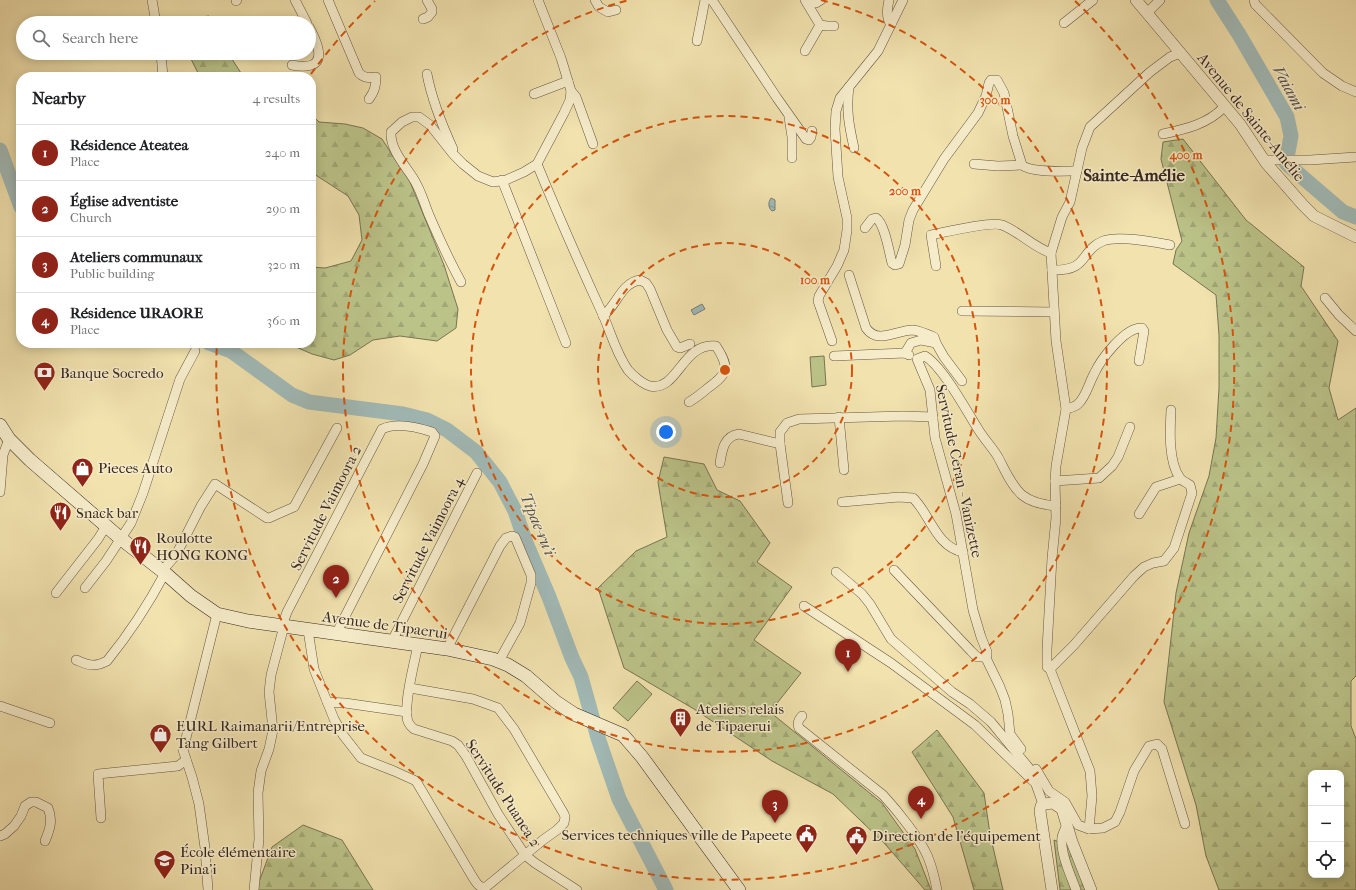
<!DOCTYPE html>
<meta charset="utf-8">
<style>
body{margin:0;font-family:"IM FELL French Canon",serif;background:#f2f2f2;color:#202124}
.controls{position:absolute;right:12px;bottom:12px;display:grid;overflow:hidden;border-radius:8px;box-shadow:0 2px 10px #0003}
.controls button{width:36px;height:36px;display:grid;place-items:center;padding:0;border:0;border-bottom:1px solid #e0e0e0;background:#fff;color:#202124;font:20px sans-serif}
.you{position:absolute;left:666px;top:432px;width:14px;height:14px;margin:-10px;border:3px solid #fff;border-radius:50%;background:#1a73e8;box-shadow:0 0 0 6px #1a73e833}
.badge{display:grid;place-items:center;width:26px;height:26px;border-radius:50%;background:#8f2418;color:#fff;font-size:13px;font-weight:700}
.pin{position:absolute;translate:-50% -33px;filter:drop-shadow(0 1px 2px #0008)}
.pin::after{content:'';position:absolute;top:21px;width:14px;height:12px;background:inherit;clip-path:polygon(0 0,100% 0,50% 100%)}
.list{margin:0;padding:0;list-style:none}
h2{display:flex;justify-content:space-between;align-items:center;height:52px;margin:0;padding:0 16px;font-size:17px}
h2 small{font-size:13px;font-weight:400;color:#757577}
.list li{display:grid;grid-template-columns:26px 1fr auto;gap:12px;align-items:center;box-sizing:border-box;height:56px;padding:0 16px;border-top:1px solid #e0e0e0}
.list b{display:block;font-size:15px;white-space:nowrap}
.list p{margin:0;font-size:13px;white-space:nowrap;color:#757577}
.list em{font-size:13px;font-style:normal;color:#757577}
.icon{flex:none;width:22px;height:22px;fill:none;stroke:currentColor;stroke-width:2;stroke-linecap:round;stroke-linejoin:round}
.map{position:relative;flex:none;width:1356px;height:890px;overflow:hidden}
.search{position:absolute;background:#fff;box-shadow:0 2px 10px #0003;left:16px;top:16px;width:300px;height:44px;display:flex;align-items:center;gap:10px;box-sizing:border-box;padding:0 14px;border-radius:22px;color:#757577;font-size:15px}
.panel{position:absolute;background:#fff;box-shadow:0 2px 10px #0003;left:16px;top:72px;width:300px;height:276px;border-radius:16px}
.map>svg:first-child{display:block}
.grass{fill:#bbc389;stroke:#797454}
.forest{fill:url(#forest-firs);stroke:#797454;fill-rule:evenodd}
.water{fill:url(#water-ripples);stroke:#777f7a}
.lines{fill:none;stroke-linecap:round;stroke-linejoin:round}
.river{stroke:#a1bab7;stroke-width:15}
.minor-casing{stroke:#665543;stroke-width:10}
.tertiary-casing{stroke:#665543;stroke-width:12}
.secondary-casing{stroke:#37261f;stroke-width:14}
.minor{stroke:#f6ecca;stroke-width:9}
.tertiary{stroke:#f6ecca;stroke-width:11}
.secondary{stroke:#f6ecca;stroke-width:13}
.ring{fill:none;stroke:#d6540e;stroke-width:2;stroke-dasharray:7 5}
.labels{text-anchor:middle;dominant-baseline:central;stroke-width:3;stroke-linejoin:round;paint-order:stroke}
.street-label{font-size:15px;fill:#37261f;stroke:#f6ecca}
.poi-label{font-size:15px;fill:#37261f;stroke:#f6ecca;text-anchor:start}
.water-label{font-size:16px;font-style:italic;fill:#57524d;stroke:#f6ecca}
.quarter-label{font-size:17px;font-weight:bold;fill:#37261f;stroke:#f6ecca}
.centre{fill:#d6540e;stroke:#f6ecca;stroke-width:2}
.ring-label{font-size:12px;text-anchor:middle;font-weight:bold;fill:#d6540e;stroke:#f6ecca;stroke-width:3;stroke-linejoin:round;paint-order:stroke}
</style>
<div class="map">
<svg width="1356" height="890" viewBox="0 0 1356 890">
<defs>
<pattern id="forest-firs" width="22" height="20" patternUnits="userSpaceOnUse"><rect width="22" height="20" fill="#bbc389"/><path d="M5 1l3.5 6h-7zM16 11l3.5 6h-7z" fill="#a1a776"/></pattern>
<pattern id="water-ripples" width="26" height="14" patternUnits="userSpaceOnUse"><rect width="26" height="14" fill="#a1bab7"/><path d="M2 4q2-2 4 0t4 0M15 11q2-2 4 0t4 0" fill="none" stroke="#849794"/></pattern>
</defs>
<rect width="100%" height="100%" fill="#f1e2ae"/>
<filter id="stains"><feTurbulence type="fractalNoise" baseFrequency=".005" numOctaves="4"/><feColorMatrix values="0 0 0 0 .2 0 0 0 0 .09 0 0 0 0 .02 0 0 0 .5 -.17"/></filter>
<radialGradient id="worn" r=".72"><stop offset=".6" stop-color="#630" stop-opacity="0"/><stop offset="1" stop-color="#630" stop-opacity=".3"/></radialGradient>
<g class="grass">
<polygon points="824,356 826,385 812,387 810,357"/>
<polygon points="637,681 652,694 628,721 613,708"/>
</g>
<g class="forest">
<polygon points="209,16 212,23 189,23 196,18"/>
<polygon points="188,53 228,53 241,73 250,77 200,77"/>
<polygon points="311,114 319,122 345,124 363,128 382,139 410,182 444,265 458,309 456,328 437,341 400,336 373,340 350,355 334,360 312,354 287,343 311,343 311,267 325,268 351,261 362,240 359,215 348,196 311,172"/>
<path d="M1183,139l63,81 58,47 -3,19 37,55 -9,47 9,32 18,-12v268l-5,5v45l5,13v151h-137l-13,-34 -10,-51 -32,-103 12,-109 13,-60 20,-57 7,-38 3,-50v-53l-3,-40 -43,-31 3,-14 6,-9 -21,-82 2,-17zM1311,773h30v102h-30z"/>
<polygon points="664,457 704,464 717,490 740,501 770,543 757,562 792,587 754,640 801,673 770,712 882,803 915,849 931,890 925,890 885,844 833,794 772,761 694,709 624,668 598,588 636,551 667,537 658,482"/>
<polygon points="937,730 984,793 990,834 1003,890 974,890 953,817 912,752"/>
<polygon points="303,825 342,840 373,890 256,890 272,847"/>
<polygon points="1054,840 1068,846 1093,890 1060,890"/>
</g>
<g class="water">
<path d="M771,198l4,2v10l-3,1c-4,-3 -4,-9 -1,-13z"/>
<polygon points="702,304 705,309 694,315 691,310"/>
</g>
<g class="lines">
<g class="river">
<polyline points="1217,0 1240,36 1287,117 1291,136 1286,163 1343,212 1356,217"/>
<polyline points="0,150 21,207"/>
<polyline points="209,343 231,351 292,395 309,402 403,414 427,420 447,430 476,452 500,482 515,511 526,543 549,597 572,658 581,677 598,738 619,799 666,890"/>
</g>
<defs>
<g id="minor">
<polyline points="152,0 156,23"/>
<polyline points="295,0 307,23"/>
<path d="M328,0l31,73c5,5 10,5 17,4 0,10 -2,15 -7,22"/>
<polyline points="595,0 599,7 608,12 616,10"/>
<polyline points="712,0 777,98 806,139 809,140 811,137 812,131"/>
<polyline points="805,0 820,25"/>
<path d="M889,0c-2,9 -3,17 2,25"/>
<polyline points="1254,0 1255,4 1323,73 1342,86 1356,92"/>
<polyline points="236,1 237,0"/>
<polyline points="807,3 816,3 821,0"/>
<polyline points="1147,13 1160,0"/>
<polyline points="423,19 428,17 432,12 432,9 427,0"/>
<polyline points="1064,23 1093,0"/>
<polyline points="820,25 827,26 834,26"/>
<polyline points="697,41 705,0"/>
<polyline points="805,51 820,25"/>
<polyline points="161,53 163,77"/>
<path d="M292,65c36,7 29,-16 17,-38"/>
<path d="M427,74c5,27 15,51 26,75"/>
<path d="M849,87c-3,24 0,38 5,61"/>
<polyline points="571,91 576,97 593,144"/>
<polyline points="534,94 568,81"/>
<polyline points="789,117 792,137 792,158"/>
<path d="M1163,134c23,-5 45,-10 61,-27"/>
<polyline points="1265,160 1310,160 1356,157"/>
<path d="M537,164c21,51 43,101 66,151 8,18 13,38 25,55 5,6 15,14 22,16 28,6 32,-44 66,-40 15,23 11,28 -8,42 -6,5 -12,10 -19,14"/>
<polyline points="974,164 998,166 1022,165"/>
<polyline points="502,180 566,343"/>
<path d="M865,228l7,-9 4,-1c9,6 13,34 16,45l3,2 4,-1 6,-19 4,-25 4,-10 31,-51 34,-46 8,-17 3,-13 2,-3h6l7,13 9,43 9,29c9,8 43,6 55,6"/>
<path d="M936,266l-5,-31c15,-3 60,-14 71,-10 18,7 31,22 49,28"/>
<path d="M1052,270c38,1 27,-19 51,-29 15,-6 51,1 67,4"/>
<path d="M849,275l17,53c12,17 30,2 47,2 7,1 14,4 21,7l2,6"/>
<path d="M461,282c-12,-22 -22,-44 -32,-67 -5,-12 -8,-25 -16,-37 -9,-14 -23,-29 -22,-46l11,-10 10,-5h7l11,8 23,29 10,10 15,12 15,6 13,-2 18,-8 13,-8 27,-51 6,-13 1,-9 -10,-33 -23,-58"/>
<polyline points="1325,298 1339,315 1356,331"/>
<polyline points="962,311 1054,312"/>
<path d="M603,316c14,-11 18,-33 37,-36l6,3 4,6 17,41 10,17 3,1 10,-4"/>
<polyline points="832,341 818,301 819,296 837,266 844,250 847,230 847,218 838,177 835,129 836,111 840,98 878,51 903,0"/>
<polyline points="905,353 911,343 921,340 936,343 944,357 962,381"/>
<polyline points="834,356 905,353 909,355"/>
<path d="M1066,409c4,-1 9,-2 12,-5 8,-7 11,-21 16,-30 7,-15 31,-47 48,-46l2,3 -5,30"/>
<path d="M1171,410c-1,19 -3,52 9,68 2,3 7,5 10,7l2,8 -18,55 -10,13 -11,2 -9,4 -10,9 -60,69 -24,24 -3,-2v-18l5,-91 4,-40 -1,-37 1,-15 10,-57 -10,-68 -5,-88 11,-36 8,-15 12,-54 8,-21 60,-55 20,-15 10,-4"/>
<polyline points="839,417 844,470"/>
<path d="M720,463c2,-13 4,-27 19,-29l41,10"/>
<polyline points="1055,481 1099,478 1112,466 1118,457 1130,427"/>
<polyline points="0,492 3,455 9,439"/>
<path d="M842,502l57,-5 14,1c17,16 23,49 50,54"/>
<polyline points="788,503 780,444 780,432 787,423 799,419 903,416 933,417"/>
<polyline points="1139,514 1156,487 1180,479"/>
<path d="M894,570l77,81 6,6h7l3,-2v-3l-6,-15 -8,-27 -17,-96 -21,-76 -5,-48 -13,-31 8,-3c18,11 41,54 53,73 6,10 14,18 20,28 7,13 13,28 24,38 10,8 22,10 34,11"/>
<polyline points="162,571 176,555 201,506 215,484 267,518 269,518 294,507 337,428"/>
<polyline points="836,572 862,594 870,604 891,639 952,692 970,704 991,722 1029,768 1034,779 1043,804"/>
<polyline points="85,588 106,561 131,523 143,493 180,379 195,351"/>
<polyline points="56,593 98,539 106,526"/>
<polyline points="804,606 891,663 975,725 1033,781"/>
<path d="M282,626l5,-14 95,-183c15,-7 35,-2 50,3l3,4 -12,28 -87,170"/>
<path d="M308,630l6,39 20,50 9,16 18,23 33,13 22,10 56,95c4,6 6,12 14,11l57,-47 14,-10 7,-7 1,-6 -1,-3 -50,-85 -16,-21 -25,-9 -63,-11"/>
<polyline points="392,641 477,473"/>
<path d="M418,645c-4,19 -13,53 -11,71 0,5 3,10 7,13l38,12 6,4 8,11 32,58 27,41 10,8 42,27"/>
<polyline points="447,649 500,546 506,538 512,536 515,537 531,575 531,583 520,623 499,661"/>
<polyline points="985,656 1000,687 1005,700 1008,714 1010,734 1021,749"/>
<path d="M76,660c13,5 17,8 31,1 22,-27 41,-56 58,-88"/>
<polyline points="1050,669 1090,771 1092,796 1089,829 1103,828 1115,822 1120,812 1134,771 1149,746 1157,744 1162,749 1185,824"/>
<polyline points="327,702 345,703 407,712"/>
<polyline points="0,706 50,723"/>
<path d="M802,716c-4,4 -5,7 -3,12l84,67c13,14 40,47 46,65 4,10 6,20 8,30"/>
<polyline points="1036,769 1049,791 1065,802 1078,825 1089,829"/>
<polyline points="101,818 98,774 178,766 186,760"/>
<path d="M1067,825c-2,4 -4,8 -5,12 -2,16 9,39 14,53"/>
<path d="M0,836l5,-2 9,-8 7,-10 4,-10 6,-4h5l12,6c5,12 2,21 -3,33"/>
<polyline points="208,890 205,848 199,804 192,777 183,750 217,614"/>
<polyline points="254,890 259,839 258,793 261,771 269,749 273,730 269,692 271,675 284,626"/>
</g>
<g id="tertiary">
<polyline points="1136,0 1240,124 1266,163 1303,205 1314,216 1356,237"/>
<polyline points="1052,890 1040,811 1041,806 1044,804 1053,803 1062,809 1072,842 1091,890"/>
</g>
<polyline id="secondary" points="0,425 9,439 30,460 120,538 165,573 191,596 217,614 248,621 447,649 493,659 508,665 526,676 556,702 574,714 623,735 642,757 739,890"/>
</defs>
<use href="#minor" class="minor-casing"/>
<use href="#tertiary" class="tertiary-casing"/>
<use href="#secondary" class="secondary-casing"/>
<use href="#minor" class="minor"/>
<use href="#tertiary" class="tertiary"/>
<use href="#secondary" class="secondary"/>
</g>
<g class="ring">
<circle cx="725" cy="370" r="127"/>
<circle cx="725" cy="370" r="254"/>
<path d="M821 0A382 382 0 1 1 629 0"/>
<path d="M311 74A509 509 0 0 1 375 1M1075 1A509 509 0 1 1 217 343"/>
</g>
<defs>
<symbol id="bank-pin" viewBox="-11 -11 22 30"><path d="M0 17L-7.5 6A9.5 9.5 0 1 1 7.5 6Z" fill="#8f2418" stroke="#f6ecca"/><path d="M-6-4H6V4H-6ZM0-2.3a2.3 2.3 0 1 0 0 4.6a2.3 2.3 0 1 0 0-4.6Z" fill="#fff"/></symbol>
<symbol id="shop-pin" viewBox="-11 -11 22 30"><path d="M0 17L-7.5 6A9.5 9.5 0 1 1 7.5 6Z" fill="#8f2418" stroke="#f6ecca"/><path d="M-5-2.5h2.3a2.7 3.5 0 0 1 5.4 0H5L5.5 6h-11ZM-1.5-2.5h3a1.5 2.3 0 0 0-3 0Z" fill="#fff"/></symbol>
<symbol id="restaurant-pin" viewBox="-11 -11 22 30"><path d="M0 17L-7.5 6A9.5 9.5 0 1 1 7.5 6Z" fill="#8f2418" stroke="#f6ecca"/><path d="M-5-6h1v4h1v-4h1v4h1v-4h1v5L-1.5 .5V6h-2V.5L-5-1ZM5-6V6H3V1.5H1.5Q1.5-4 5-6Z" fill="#fff"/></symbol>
<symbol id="building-pin" viewBox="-11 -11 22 30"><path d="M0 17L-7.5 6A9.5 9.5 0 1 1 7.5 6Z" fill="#8f2418" stroke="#f6ecca"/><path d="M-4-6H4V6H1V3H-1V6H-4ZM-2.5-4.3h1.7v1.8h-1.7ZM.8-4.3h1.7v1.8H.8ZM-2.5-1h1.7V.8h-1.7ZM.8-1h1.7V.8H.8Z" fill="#fff"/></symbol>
<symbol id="civic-pin" viewBox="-11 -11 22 30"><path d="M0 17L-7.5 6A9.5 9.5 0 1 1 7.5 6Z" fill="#8f2418" stroke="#f6ecca"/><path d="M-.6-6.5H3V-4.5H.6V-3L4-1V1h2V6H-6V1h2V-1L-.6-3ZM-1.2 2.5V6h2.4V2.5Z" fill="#fff"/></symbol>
<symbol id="school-pin" viewBox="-11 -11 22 30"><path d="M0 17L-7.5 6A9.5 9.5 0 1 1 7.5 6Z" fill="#8f2418" stroke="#f6ecca"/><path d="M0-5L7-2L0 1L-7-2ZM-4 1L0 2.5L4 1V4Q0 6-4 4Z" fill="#fff"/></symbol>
</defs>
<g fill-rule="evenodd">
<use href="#bank-pin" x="32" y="360" width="25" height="34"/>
<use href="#shop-pin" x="70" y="456" width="25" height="34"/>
<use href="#restaurant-pin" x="48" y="500" width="25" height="34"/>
<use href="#restaurant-pin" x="128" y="534" width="25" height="34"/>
<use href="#building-pin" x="668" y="706" width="25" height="34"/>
<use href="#shop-pin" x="148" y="722" width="25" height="34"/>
<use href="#civic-pin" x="794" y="822" width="25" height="34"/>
<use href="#civic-pin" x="844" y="824" width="25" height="34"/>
<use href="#school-pin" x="152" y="848" width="25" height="34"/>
</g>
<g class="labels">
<g class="street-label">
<text transform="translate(1251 117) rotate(51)">Avenue de Sainte-Amélie</text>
<text transform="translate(959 471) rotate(78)">Servitude Ceran - Vanizette</text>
<text transform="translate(326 508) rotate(-63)">Servitude Vaimoora 2</text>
<text transform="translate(428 540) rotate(-63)">Servitude Vaimoora 4</text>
<text transform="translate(385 625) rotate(8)">Avenue de Tipaerui</text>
<text transform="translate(503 793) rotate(57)">Servitude Puanea 2</text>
</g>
<g class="poi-label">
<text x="60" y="373">Banque Socredo</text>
<text x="98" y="468">Pieces Auto</text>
<text x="76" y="513">Snack bar</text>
<text x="156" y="538">Roulotte<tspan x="156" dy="17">HONG KONG</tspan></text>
<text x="696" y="709">Ateliers relais<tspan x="696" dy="17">de Tipaerui</tspan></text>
<text x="176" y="726">EURL Raimanarii/Entreprise<tspan x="176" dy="17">Tang Gilbert</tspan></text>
<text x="792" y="835" text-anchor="end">Services techniques ville de Papeete</text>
<text x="872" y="836">Direction de l'équipement</text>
<text x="180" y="852">École élémentaire<tspan x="180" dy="17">Pina'i</tspan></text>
</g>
<g class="water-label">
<text transform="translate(1289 88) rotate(61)">Vaiami</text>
<text transform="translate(538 524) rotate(67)">Tipae-ru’i</text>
</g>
<g class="quarter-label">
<text x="1134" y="175">Sainte-Amélie</text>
</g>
</g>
<circle cx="725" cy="370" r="6" class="centre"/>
<g class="ring-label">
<text x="995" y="104">300 m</text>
<text x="1186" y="159">400 m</text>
<text x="905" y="195">200 m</text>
<text x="815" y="284">100 m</text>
</g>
<rect width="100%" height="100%" filter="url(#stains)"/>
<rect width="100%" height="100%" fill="url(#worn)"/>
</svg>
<div class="controls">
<button>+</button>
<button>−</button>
<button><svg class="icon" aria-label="locate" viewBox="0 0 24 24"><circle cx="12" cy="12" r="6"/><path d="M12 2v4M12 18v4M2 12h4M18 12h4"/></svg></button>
</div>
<div class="you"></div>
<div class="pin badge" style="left:848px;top:672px">1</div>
<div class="pin badge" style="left:336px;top:598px">2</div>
<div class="pin badge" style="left:775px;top:823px">3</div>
<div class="pin badge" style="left:921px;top:819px">4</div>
<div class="search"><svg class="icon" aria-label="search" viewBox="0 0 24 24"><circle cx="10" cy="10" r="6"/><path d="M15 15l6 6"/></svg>Search here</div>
<section class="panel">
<h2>Nearby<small>4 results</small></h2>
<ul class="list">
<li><span class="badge">1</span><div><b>Résidence Ateatea</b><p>Place</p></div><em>240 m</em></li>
<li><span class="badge">2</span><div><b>Église adventiste</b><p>Church</p></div><em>290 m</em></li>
<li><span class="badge">3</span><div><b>Ateliers communaux</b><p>Public building</p></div><em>320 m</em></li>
<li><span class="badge">4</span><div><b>Résidence URAORE</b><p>Place</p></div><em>360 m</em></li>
</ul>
</section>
</div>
